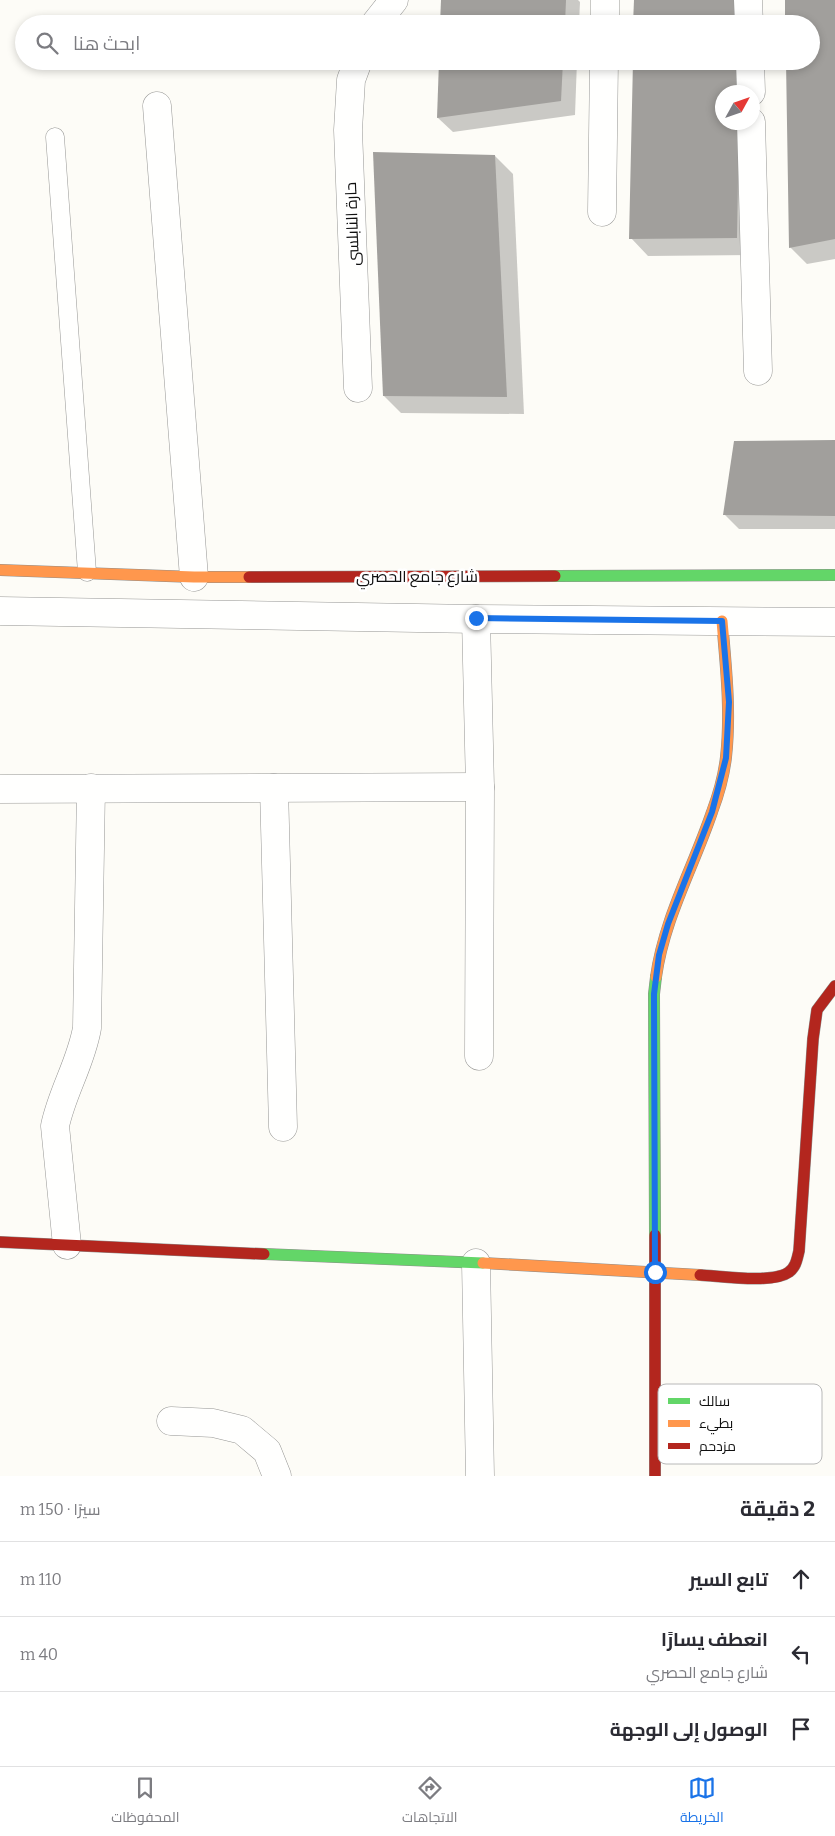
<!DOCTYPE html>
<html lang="ar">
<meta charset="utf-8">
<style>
body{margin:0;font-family:Bitter,Cairo,serif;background:#f7f7f7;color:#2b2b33;direction:rtl}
.compass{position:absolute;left:715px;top:85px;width:45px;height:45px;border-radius:50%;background:#fff;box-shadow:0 2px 8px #0003;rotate:50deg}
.stop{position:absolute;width:15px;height:15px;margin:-11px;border:4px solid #1a73e8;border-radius:50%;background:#fff}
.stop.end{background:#1a73e8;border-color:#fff;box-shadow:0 1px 5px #0008}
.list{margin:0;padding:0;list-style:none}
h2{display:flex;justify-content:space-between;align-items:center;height:65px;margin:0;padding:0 20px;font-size:21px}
h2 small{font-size:16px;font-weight:400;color:#7c7c81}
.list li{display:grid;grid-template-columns:32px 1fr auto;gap:15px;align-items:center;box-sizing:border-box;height:75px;padding:0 20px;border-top:1px solid #e1e1e2}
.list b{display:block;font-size:19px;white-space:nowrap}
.list p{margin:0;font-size:16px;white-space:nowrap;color:#7c7c81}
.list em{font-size:16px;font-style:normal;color:#7c7c81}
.icon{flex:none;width:28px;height:28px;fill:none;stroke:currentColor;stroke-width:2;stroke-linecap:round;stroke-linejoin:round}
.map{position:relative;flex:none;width:835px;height:1476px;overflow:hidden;direction:ltr}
.search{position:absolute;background:#fff;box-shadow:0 2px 8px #0003;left:15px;right:15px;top:15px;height:55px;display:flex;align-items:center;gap:12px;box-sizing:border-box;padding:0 18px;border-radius:28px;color:#7c7c81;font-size:19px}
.sheet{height:290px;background:#fff}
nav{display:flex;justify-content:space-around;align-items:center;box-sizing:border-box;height:70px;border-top:1px solid #e1e1e2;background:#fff;font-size:14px;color:#7c7c81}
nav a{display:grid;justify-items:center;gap:2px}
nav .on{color:#1a73e8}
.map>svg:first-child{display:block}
.shadow{fill:#0003;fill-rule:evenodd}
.building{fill:#a19f9c}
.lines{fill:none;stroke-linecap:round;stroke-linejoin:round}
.lane-casing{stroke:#979795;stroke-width:19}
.street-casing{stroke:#979795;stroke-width:29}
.fast-casing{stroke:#8e8d8b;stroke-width:12}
.slow-casing{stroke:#8e8d8b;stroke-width:12}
.jam-casing{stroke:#8e8d8b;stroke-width:12}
.lane{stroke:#fffffe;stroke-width:18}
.street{stroke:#fffffe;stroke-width:28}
.fast{stroke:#63d668;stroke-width:11}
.slow{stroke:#ff974d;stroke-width:11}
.jam{stroke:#b3261e;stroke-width:11}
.route{stroke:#1a73e8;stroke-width:6}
.labels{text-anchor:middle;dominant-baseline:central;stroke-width:5;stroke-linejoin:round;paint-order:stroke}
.street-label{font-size:16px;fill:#111;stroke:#fff}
.key{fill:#fff;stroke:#b8b8b8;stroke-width:1}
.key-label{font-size:14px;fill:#111}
</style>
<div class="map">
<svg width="835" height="1476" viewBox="0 0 835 1476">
<rect width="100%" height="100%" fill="#fdfcf7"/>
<g class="shadow">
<polygon points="442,0 578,0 580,2 579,24 442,24"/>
<polygon points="786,0 835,0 835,259 807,264 790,247 811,61 811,24"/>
<polygon points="440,61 577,61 575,115 453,132 438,118"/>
<path d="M634,61h123l-3,194 -106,1 -17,-18zM722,92h30v30h-30z"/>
<polygon points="495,156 513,174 524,414 401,413 384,396"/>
<polygon points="835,441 835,529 739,529 725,515"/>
</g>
<g class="building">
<polygon points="441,0 566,0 565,24 440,24"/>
<polygon points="634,0 740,0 740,24 633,24"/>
<polygon points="785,0 835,0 835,239 789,248 786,61 811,61 811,24 785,24"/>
<polygon points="439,61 563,61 561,101 437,118"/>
<polygon points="633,61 739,61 739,92 722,92 722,122 739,122 737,238 629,239"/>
<polygon points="373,152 495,155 507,397 383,396"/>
<polygon points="835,440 835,516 723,515 734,441"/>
</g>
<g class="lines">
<defs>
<polyline id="lane" points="55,137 87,572"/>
<g id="street">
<polyline points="748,0 749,24"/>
<polyline points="375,24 394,0"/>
<polyline points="605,24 605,0"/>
<polyline points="750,61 751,92"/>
<polyline points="157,106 194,577"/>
<polyline points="751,122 758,371"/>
<polyline points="602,212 604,61"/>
<polyline points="358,388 348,130 351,80 358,61"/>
<polyline points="0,611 476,619 835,622"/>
<polyline points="476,619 480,787 479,1056"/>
<polyline points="274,788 283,1127"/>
<polyline points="0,789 480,787"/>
<path d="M67,1245l-12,-119c7,-34 26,-63 32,-98l4,-240"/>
<polyline points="476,1263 480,1476"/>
<polyline points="171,1421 213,1423 242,1430 267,1451 277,1476"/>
</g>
<g id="fast">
<polyline points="555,576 835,575"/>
<polyline points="655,1235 654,994 656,977"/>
<polyline points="264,1254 483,1263"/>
</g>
<g id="slow">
<polyline points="0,570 194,577 249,577"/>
<path d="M656,977c8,-58 37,-109 56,-165 6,-16 12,-37 14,-55 5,-45 0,-90 -4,-136"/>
<polyline points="483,1263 700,1275"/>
</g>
<g id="jam">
<polyline points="249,577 555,576"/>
<polyline points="655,1235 655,1476"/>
<polyline points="0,1242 264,1254"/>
<path d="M700,1275c21,1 73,9 89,-3 7,-5 8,-13 10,-21l14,-212 4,-29 18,-24"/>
</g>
</defs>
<use href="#lane" class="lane-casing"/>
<use href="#street" class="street-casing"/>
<use href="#fast" class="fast-casing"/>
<use href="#slow" class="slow-casing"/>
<use href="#jam" class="jam-casing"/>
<use href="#lane" class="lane"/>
<use href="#street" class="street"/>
<use href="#fast" class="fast"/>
<use href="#slow" class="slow"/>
<use href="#jam" class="jam"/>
</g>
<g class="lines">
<polyline class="route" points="476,618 722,621 729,702 726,758 712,812 668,924 659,955 654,994 655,1272"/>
</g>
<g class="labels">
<g class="street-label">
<text transform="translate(352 224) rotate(-92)">حارة النابلسى</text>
<text x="417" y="576">شارع جامع الحصري</text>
</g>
</g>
<rect x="658" y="1384" width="164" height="80" rx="8" class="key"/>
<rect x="668" y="1398" width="22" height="6" fill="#63d668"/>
<rect x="668" y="1420" width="22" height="7" fill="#ff974d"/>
<rect x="668" y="1443" width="22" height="6" fill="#b3261e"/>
<g class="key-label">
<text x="699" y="1406">سالك</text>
<text x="699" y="1428">بطيء</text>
<text x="699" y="1451">مزدحم</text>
</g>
</svg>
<svg class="compass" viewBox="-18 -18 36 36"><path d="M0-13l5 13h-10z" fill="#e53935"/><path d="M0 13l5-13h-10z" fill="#7c7c81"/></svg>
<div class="stop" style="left:655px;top:1272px"></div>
<div class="stop end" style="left:476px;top:618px"></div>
<div class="search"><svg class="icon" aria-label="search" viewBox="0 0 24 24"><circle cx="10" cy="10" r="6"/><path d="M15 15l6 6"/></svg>ابحث هنا</div>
</div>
<section class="sheet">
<h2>2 دقيقة<small>سيرًا · 150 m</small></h2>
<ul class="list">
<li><svg class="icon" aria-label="ahead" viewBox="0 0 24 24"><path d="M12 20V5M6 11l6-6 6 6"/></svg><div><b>تابع السير</b></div><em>110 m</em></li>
<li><svg class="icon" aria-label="left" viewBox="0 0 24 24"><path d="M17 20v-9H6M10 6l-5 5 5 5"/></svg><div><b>انعطف يسارًا</b><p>شارع جامع الحصري</p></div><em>40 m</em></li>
<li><svg class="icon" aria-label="arrive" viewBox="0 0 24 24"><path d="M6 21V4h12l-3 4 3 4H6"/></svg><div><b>الوصول إلى الوجهة</b></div></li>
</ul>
</section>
<nav>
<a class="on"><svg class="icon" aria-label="map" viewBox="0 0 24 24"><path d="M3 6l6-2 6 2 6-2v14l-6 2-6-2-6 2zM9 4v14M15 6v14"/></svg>الخريطة</a>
<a><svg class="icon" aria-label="directions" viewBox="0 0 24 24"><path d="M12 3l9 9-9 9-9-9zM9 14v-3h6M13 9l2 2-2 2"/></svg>الاتجاهات</a>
<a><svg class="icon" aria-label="saved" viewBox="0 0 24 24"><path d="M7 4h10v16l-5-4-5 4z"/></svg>المحفوظات</a>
</nav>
